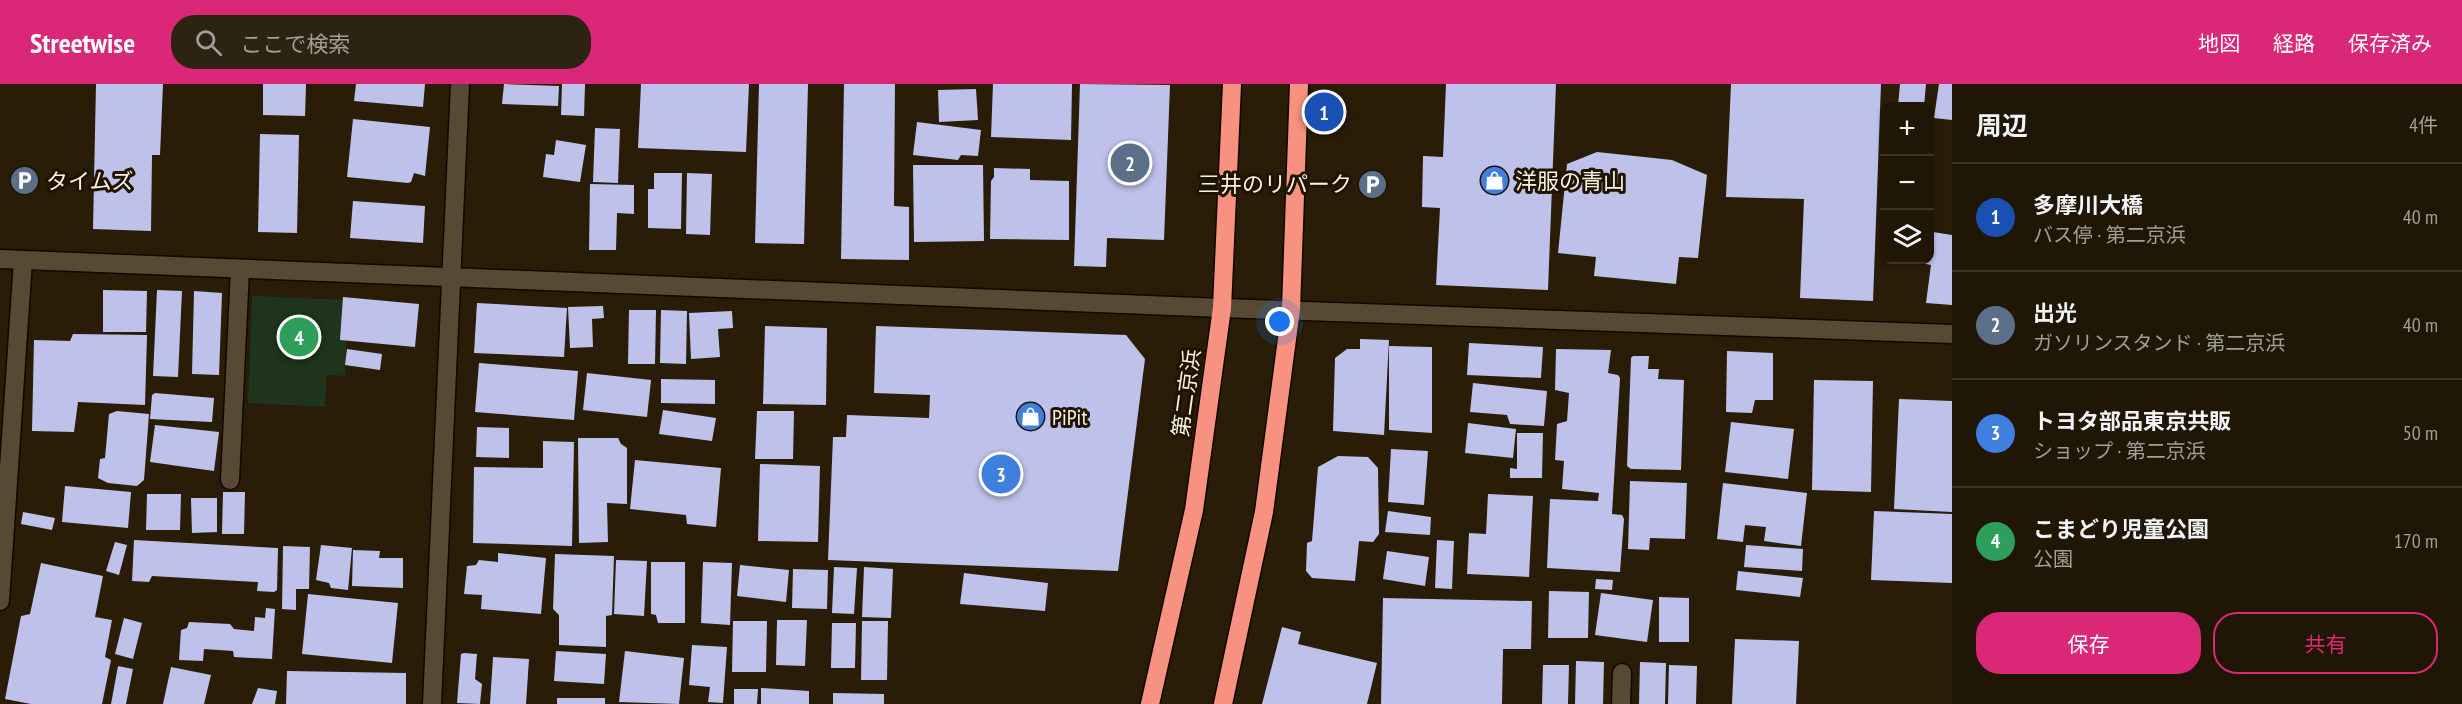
<!DOCTYPE html>
<html lang="ja">
<meta charset="utf-8">
<style>
body{margin:0;font-family:"PT Sans Narrow","Noto Sans JP",sans-serif;background:#2c2313;color:#f1f3f6}
.controls{position:absolute;right:18px;top:18px;display:grid;overflow:hidden;border-radius:12px;box-shadow:0 2px 4px #0004}
.controls button{width:54px;height:54px;display:grid;place-items:center;padding:0;border:0;border-bottom:2px solid #3c3527;background:#1f1605;color:#f1f3f6;font:30px sans-serif}
.you{position:absolute;left:1280px;top:238px;width:21px;height:21px;margin:-15px;border:4px solid #fff;border-radius:50%;background:#1a73e8;box-shadow:0 0 0 9px #1a73e833}
.badge{display:grid;place-items:center;width:39px;height:39px;border-radius:50%;background:#db2777;color:#fff;font-size:20px;font-weight:700}
.pin{position:absolute;translate:-50% -50%;border:3px solid #fff;box-shadow:0 2px 6px #0006}
.list{margin:0;padding:0;list-style:none}
h2{display:flex;justify-content:space-between;align-items:center;height:78px;margin:0;padding:0 24px;font-size:26px}
h2 small{font-size:20px;font-weight:400;color:#a19f9a}
.list li{display:grid;grid-template-columns:39px 1fr auto;gap:18px;align-items:center;box-sizing:border-box;height:108px;padding:0 24px;border-top:2px solid #3c3527}
.list b{display:block;font-size:22px;white-space:nowrap}
.list p{margin:0;font-size:20px;white-space:nowrap;color:#a19f9a}
.list em{font-size:20px;font-style:normal;color:#a19f9a}
.actions{display:flex;gap:12px;padding:18px 24px}
.actions a{flex:1;padding:14px 0;border:2px solid #db2777;border-radius:24px;text-align:center;font-size:21px;color:#db2777}
.actions .main{background:#db2777;color:#fff}
.icon{flex:none;width:33px;height:33px;fill:none;stroke:currentColor;stroke-width:2;stroke-linecap:round;stroke-linejoin:round}
.map{position:relative;flex:none;width:1952px;height:620px;overflow:hidden}
header{display:flex;align-items:center;gap:36px;box-sizing:border-box;height:84px;padding:0 30px;background:#db2777;color:#fff}
header strong{font-size:28px}
nav{display:flex;gap:33px;margin-inline-start:auto;font-size:21px}
.search{width:420px;height:54px;background:#2c2313;display:flex;align-items:center;gap:15px;box-sizing:border-box;padding:0 21px;border-radius:24px;color:#a19f9a;font-size:22px}
main{display:flex}
aside{flex:1;background:#1f1605}
.map>svg:first-child{display:block}
.green{fill:#1f341c}
.building{fill:#bec2eb}
.lines{fill:none;stroke-linecap:round;stroke-linejoin:round}
.lane-casing{stroke:#110700;stroke-width:21}
.street-casing{stroke:#110700;stroke-width:21}
.highway-casing{stroke:#110700;stroke-width:21}
.lane{stroke:#574933;stroke-width:18}
.street{stroke:#574933;stroke-width:18}
.highway{stroke:#f6927f;stroke-width:18}
.labels{text-anchor:middle;dominant-baseline:central;stroke-width:6;stroke-linejoin:round;paint-order:stroke}
.poi-label{font-size:22px;fill:#f9f1e3;stroke:#1f1301;text-anchor:start}
.street-label{font-size:22px;fill:#f9f1e3;stroke:#1f1301}
</style>
<header>
<strong>Streetwise</strong>
<div class="search"><svg class="icon" aria-label="search" viewBox="0 0 24 24"><circle cx="10" cy="10" r="6"/><path d="M15 15l6 6"/></svg>ここで検索</div>
<nav><a>地図</a><a>経路</a><a>保存済み</a></nav>
</header>
<main>
<div class="map">
<svg width="1952" height="620" viewBox="0 0 1952 620">
<rect width="100%" height="100%" fill="#291d07"/>
<polygon class="green" points="252,212 348,216 345,292 327,291 325,323 248,319"/>
<g class="building">
<polygon points="96,0 163,0 160,71 152,71 151,147 93,145"/>
<polygon points="263,0 306,0 305,32 263,31"/>
<polygon points="356,0 425,0 423,23 354,17"/>
<polygon points="504,0 559,2 558,22 502,20"/>
<polygon points="562,0 585,0 584,32 561,31"/>
<polygon points="641,0 749,0 746,68 638,64"/>
<polygon points="759,0 808,0 804,160 755,159"/>
<polygon points="844,0 895,0 894,122 909,123 909,176 841,175"/>
<polygon points="993,0 1072,0 1071,56 991,53"/>
<polygon points="1080,0 1170,1 1164,156 1107,154 1106,183 1074,182"/>
<polygon points="1446,0 1556,0 1548,206 1436,201 1440,124 1422,123 1423,72 1443,73"/>
<polygon points="1731,0 1881,0 1873,217 1800,214 1804,115 1726,113"/>
<polygon points="1900,0 1926,0 1924,22 1898,22"/>
<polygon points="1939,0 1952,0 1952,36 1934,34"/>
<polygon points="976,5 978,36 939,38 938,6"/>
<polygon points="353,35 430,43 425,92 414,89 411,98 408,99 347,93"/>
<polygon points="917,38 981,46 978,72 961,71 958,76 913,71"/>
<polygon points="595,44 620,45 618,99 593,98"/>
<polygon points="260,50 299,51 297,149 258,148"/>
<polygon points="556,56 586,61 580,98 543,93 546,70 554,71"/>
<polygon points="1597,68 1672,76 1707,91 1698,174 1679,173 1676,200 1594,192 1596,173 1558,169 1567,80"/>
<polygon points="913,81 983,81 984,157 914,158"/>
<polygon points="994,84 1030,85 1030,96 1069,97 1069,156 990,155 991,97 994,93"/>
<polygon points="654,89 682,89 681,145 648,144 648,105 654,105"/>
<polygon points="687,89 712,90 710,151 686,150"/>
<polygon points="590,100 634,101 634,130 617,129 616,166 589,166"/>
<polygon points="353,117 425,122 423,159 350,154"/>
<polygon points="1933,148 1952,151 1952,221 1926,219 1931,181 1921,179 1922,176 1930,176"/>
<polygon points="103,206 147,207 146,248 103,248"/>
<polygon points="157,206 182,207 178,293 153,292"/>
<polygon points="194,207 222,209 219,291 192,290"/>
<polygon points="343,213 419,220 415,263 340,256"/>
<polygon points="477,219 567,224 564,273 474,269"/>
<polygon points="603,222 604,234 592,235 593,263 570,264 568,223"/>
<polygon points="629,226 656,226 655,280 628,280"/>
<polygon points="661,226 687,227 686,280 660,279"/>
<polygon points="732,227 733,244 718,245 720,273 691,275 689,229"/>
<polygon points="765,242 827,244 826,321 763,320"/>
<polygon points="876,242 1126,251 1145,275 1118,487 828,476 833,353 846,353 847,331 929,334 930,311 874,309"/>
<polygon points="73,250 147,251 145,321 78,318 74,348 32,347 34,256 70,257"/>
<polygon points="1360,255 1389,256 1384,351 1333,347 1335,274 1347,265 1360,265"/>
<polygon points="1469,259 1543,263 1541,294 1467,291"/>
<polygon points="1389,262 1432,263 1432,349 1389,346"/>
<polygon points="347,265 382,270 380,286 345,281"/>
<polygon points="1556,265 1611,266 1608,289 1618,291 1620,294 1612,430 1622,431 1624,435 1620,488 1547,484 1550,415 1598,417 1599,409 1562,405 1564,377 1555,376 1557,340 1567,337 1569,309 1555,306"/>
<polygon points="1727,267 1773,269 1773,316 1755,316 1752,329 1726,328"/>
<polygon points="1633,272 1649,272 1648,285 1659,285 1658,295 1684,296 1681,386 1631,385 1627,382 1631,274"/>
<polygon points="479,279 578,287 574,336 475,328"/>
<polygon points="587,289 651,296 647,333 583,326"/>
<polygon points="661,295 715,296 715,320 661,319"/>
<polygon points="1814,296 1873,297 1871,408 1812,406"/>
<polygon points="1473,299 1547,307 1544,342 1510,340 1507,331 1470,328"/>
<polygon points="155,309 214,314 212,338 150,335 152,311"/>
<polygon points="1899,315 1952,317 1952,428 1894,425"/>
<polygon points="663,326 716,334 712,357 659,350"/>
<polygon points="117,327 149,330 144,396 137,402 108,399 98,394 100,375 105,374 109,330"/>
<polygon points="757,327 794,327 793,375 755,375"/>
<polygon points="1731,338 1794,345 1788,395 1725,388"/>
<polygon points="1468,339 1516,345 1513,374 1465,369"/>
<polygon points="155,341 219,348 214,387 150,378"/>
<polygon points="477,343 509,344 509,374 476,373"/>
<polygon points="1517,349 1543,349 1542,394 1510,394 1510,384 1517,385"/>
<polygon points="578,354 618,354 621,360 627,364 627,420 607,419 608,458 579,459"/>
<polygon points="543,357 574,358 572,462 473,459 474,383 543,384"/>
<polygon points="1391,365 1428,367 1424,421 1388,418"/>
<polygon points="1338,372 1368,373 1378,384 1379,450 1373,458 1359,457 1355,497 1312,494 1306,487 1307,459 1312,457 1318,383"/>
<polygon points="635,376 721,384 716,443 687,440 686,431 630,425"/>
<polygon points="760,380 820,382 818,458 758,457"/>
<polygon points="1630,397 1687,399 1685,455 1650,454 1649,466 1628,465"/>
<polygon points="1723,399 1807,409 1801,462 1764,457 1766,443 1745,441 1743,458 1717,455"/>
<polygon points="65,402 131,408 128,444 62,438"/>
<polygon points="223,408 245,408 244,450 222,450"/>
<polygon points="147,410 181,410 180,446 146,446"/>
<polygon points="1488,410 1533,412 1529,493 1467,490 1469,449 1486,450"/>
<polygon points="191,414 217,414 217,448 192,449"/>
<polygon points="1388,427 1431,433 1430,451 1385,448"/>
<polygon points="1874,427 1952,430 1952,499 1871,496"/>
<polygon points="23,428 55,434 52,446 21,440"/>
<polygon points="134,456 278,464 277,506 274,508 257,507 258,498 152,492 149,498 132,497"/>
<polygon points="1437,456 1454,457 1452,505 1435,504"/>
<polygon points="115,458 127,461 119,491 106,487"/>
<polygon points="321,461 352,464 348,506 331,504 329,499 316,496"/>
<polygon points="1746,461 1803,465 1802,487 1744,483"/>
<polygon points="283,462 310,463 309,505 296,505 296,526 282,525"/>
<polygon points="353,466 380,467 379,474 403,474 403,504 352,502"/>
<polygon points="1387,467 1429,473 1425,502 1383,495"/>
<polygon points="498,469 546,474 541,530 481,525 482,511 464,510 467,482 476,481 479,476 498,478"/>
<polygon points="555,470 614,472 612,531 606,532 606,563 559,561 559,531 553,525"/>
<polygon points="616,476 647,477 644,532 614,530"/>
<polygon points="651,478 685,478 685,539 658,539 656,531 651,530"/>
<polygon points="703,478 732,479 730,541 701,539"/>
<polygon points="41,479 103,492 95,533 112,536 105,573 111,576 102,620 31,620 5,615 21,532 30,530"/>
<polygon points="740,481 789,486 786,518 737,512"/>
<polygon points="834,483 857,484 854,530 832,529"/>
<polygon points="864,483 893,485 891,534 862,533"/>
<polygon points="793,485 828,486 827,525 792,524"/>
<polygon points="1738,487 1803,494 1800,513 1736,506"/>
<polygon points="964,489 1048,499 1045,527 960,520"/>
<polygon points="1596,495 1613,496 1612,506 1595,505"/>
<polygon points="1549,507 1589,508 1588,554 1548,554"/>
<polygon points="1601,509 1653,516 1647,558 1595,551"/>
<polygon points="308,510 398,519 392,579 302,570"/>
<polygon points="1659,513 1689,514 1689,558 1659,558"/>
<polygon points="1383,514 1532,517 1531,565 1503,565 1502,620 1381,620"/>
<polygon points="266,524 275,525 272,575 234,573 233,567 204,565 203,577 179,576 181,546 187,544 189,538 230,540 234,545 254,547 255,533 265,534"/>
<polygon points="124,534 142,539 133,575 115,570"/>
<polygon points="777,536 807,536 805,582 776,581"/>
<polygon points="733,537 767,537 766,588 732,588"/>
<polygon points="862,537 888,537 887,596 861,596"/>
<polygon points="832,539 856,539 855,584 831,584"/>
<polygon points="1282,543 1301,548 1298,560 1377,579 1367,620 1262,620"/>
<polygon points="1735,555 1799,557 1796,620 1732,620"/>
<polygon points="692,561 727,563 723,619 708,618 710,603 689,601"/>
<polygon points="556,567 606,570 604,600 554,597"/>
<polygon points="625,567 684,574 679,620 619,618"/>
<polygon points="464,569 477,570 475,595 482,600 480,620 457,619 461,570"/>
<polygon points="493,573 529,575 526,620 490,620"/>
<polygon points="1576,577 1604,578 1603,620 1575,620"/>
<polygon points="1640,578 1666,579 1665,620 1639,620"/>
<polygon points="1543,581 1569,581 1568,620 1542,620"/>
<polygon points="1669,581 1697,582 1696,620 1668,620"/>
<polygon points="118,582 133,585 126,620 111,620"/>
<polygon points="171,583 211,591 204,620 163,620"/>
<polygon points="287,587 406,589 406,620 286,620"/>
<polygon points="258,604 277,607 275,620 252,620"/>
<polygon points="761,604 809,607 809,620 761,620"/>
<polygon points="734,605 758,605 757,620 734,620"/>
<polygon points="833,609 884,610 884,620 833,620"/>
<rect x="557" y="614" width="48" height="6"/>
</g>
<g class="lines">
<defs>
<g id="lane">
<polyline points="230,396 240,185"/>
<polyline points="1621,620 1622,589"/>
</g>
<g id="street">
<polyline points="0,175 1222,224 1952,250"/>
<polyline points="0,517 23,176"/>
<polyline points="432,620 460,0"/>
</g>
<g id="highway">
<polyline points="1150,620 1194,426 1222,224 1232,0"/>
<polyline points="1223,620 1264,428 1291,225 1299,0"/>
</g>
</defs>
<use href="#lane" class="lane-casing"/>
<use href="#street" class="street-casing"/>
<use href="#highway" class="highway-casing"/>
<use href="#lane" class="lane"/>
<use href="#street" class="street"/>
<use href="#highway" class="highway"/>
</g>
<defs>
<symbol id="parking-disc" viewBox="-11 -11 22 22"><circle r="9.5" fill="#5c6f8a" stroke="#1f1301"/><path d="M-3.5-5.5H1a3.5 3.5 0 0 1 0 7H-1V5.5H-3.5ZM-1-3.4V-.6H.8a1.4 1.4 0 0 0 0-2.8Z" fill="#fff"/></symbol>
<symbol id="shop-disc" viewBox="-11 -11 22 22"><circle r="9.5" fill="#3f7fe0" stroke="#1f1301"/><path d="M-5-2.5h2.3a2.7 3.5 0 0 1 5.4 0H5L5.5 6h-11ZM-1.5-2.5h3a1.5 2.3 0 0 0-3 0Z" fill="#fff"/></symbol>
</defs>
<g fill-rule="evenodd">
<use href="#parking-disc" x="8" y="80" width="33" height="33"/>
<use href="#shop-disc" x="1478" y="80" width="33" height="33"/>
<use href="#parking-disc" x="1356" y="84" width="33" height="33"/>
<use href="#shop-disc" x="1014" y="316" width="33" height="33"/>
</g>
<g class="labels">
<g class="poi-label">
<text x="46" y="97">タイムズ</text>
<text x="1515" y="97">洋服の青山</text>
<text x="1352" y="100" text-anchor="end">三井のリパーク</text>
<text x="1052" y="333">PiPit</text>
</g>
<g class="street-label">
<text transform="translate(1186 309) rotate(-82)">第二京浜</text>
</g>
</g>
</svg>
<div class="controls">
<button>+</button>
<button>−</button>
<button><svg class="icon" aria-label="layers" viewBox="0 0 24 24"><path d="M12 4l9 5-9 5-9-5zM3 14l9 5 9-5"/></svg></button>
</div>
<div class="you"></div>
<div class="pin badge" style="left:1324px;top:28px;background:#1a4fb4">1</div>
<div class="pin badge" style="left:1130px;top:79px;background:#5c6f8a">2</div>
<div class="pin badge" style="left:1001px;top:390px;background:#3f7fe0">3</div>
<div class="pin badge" style="left:299px;top:253px;background:#2e9e5b">4</div>
</div>
<aside>
<h2>周辺<small>4件</small></h2>
<ul class="list">
<li><span class="badge" style="background:#1a4fb4">1</span><div><b>多摩川大橋</b><p>バス停 · 第二京浜</p></div><em>40 m</em></li>
<li><span class="badge" style="background:#5c6f8a">2</span><div><b>出光</b><p>ガソリンスタンド · 第二京浜</p></div><em>40 m</em></li>
<li><span class="badge" style="background:#3f7fe0">3</span><div><b>トヨタ部品東京共販</b><p>ショップ · 第二京浜</p></div><em>50 m</em></li>
<li><span class="badge" style="background:#2e9e5b">4</span><div><b>こまどり児童公園</b><p>公園</p></div><em>170 m</em></li>
</ul>
<div class="actions"><a class="main">保存</a><a>共有</a></div>
</aside>
</main>
